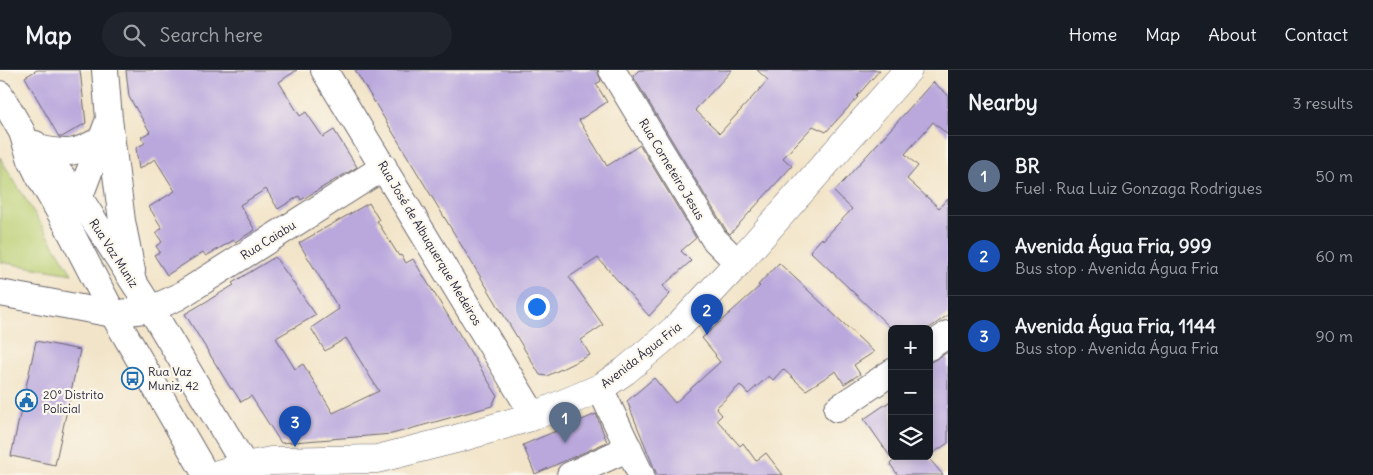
<!DOCTYPE html>
<meta charset="utf-8">
<style>
body{margin:0;font-family:Delius,sans-serif;background:#20242c;color:#f1f3f6}
.controls{position:absolute;right:15px;bottom:15px;display:grid;overflow:hidden;border-radius:8px;box-shadow:0 2px 8px #0003}
.controls button{width:45px;height:45px;display:grid;place-items:center;padding:0;border:0;border-bottom:1px solid #363941;background:#171b24;color:#f1f3f6;font:25px sans-serif}
.you{position:absolute;left:536px;top:236px;width:18px;height:18px;margin:-12px;border:4px solid #fff;border-radius:50%;background:#1a73e8;box-shadow:0 0 0 8px #1a73e833}
.badge{display:grid;place-items:center;width:32px;height:32px;border-radius:50%;background:#d93025;color:#fff;font-size:16px;font-weight:700}
.pin{position:absolute;translate:-50% -41px;filter:drop-shadow(0 1px 2px #0008)}
.pin::after{content:'';position:absolute;top:26px;width:18px;height:15px;background:inherit;clip-path:polygon(0 0,100% 0,50% 100%)}
.list{margin:0;padding:0;list-style:none}
h2{display:flex;justify-content:space-between;align-items:center;height:65px;margin:0;padding:0 20px;font-size:21px}
h2 small{font-size:16px;font-weight:400;color:#9ea1a6}
.list li{display:grid;grid-template-columns:32px 1fr auto;gap:15px;align-items:center;box-sizing:border-box;height:80px;padding:0 20px;border-top:1px solid #363941}
.list b{display:block;font-size:19px;white-space:nowrap}
.list p{margin:0;font-size:16px;white-space:nowrap;color:#9ea1a6}
.list em{font-size:16px;font-style:normal;color:#9ea1a6}
.icon{flex:none;width:28px;height:28px;fill:none;stroke:currentColor;stroke-width:2;stroke-linecap:round;stroke-linejoin:round}
.map{position:relative;flex:none;width:948px;height:405px;overflow:hidden}
header{display:flex;align-items:center;gap:30px;box-sizing:border-box;height:70px;padding:0 25px;background:#171b24;border-bottom:1px solid #363941}
header strong{font-size:24px}
nav{display:flex;gap:28px;margin-inline-start:auto;font-size:18px}
.search{width:350px;height:45px;background:#20242c;display:flex;align-items:center;gap:12px;box-sizing:border-box;padding:0 18px;border-radius:28px;color:#9ea1a6;font-size:19px}
main{display:flex}
aside{flex:1;background:#171b24}
.map>svg:first-child{display:block}
.green{fill:#bacf73;stroke:#6e7857}
.building{fill:#baa8dd}
.lines{fill:none;stroke-linecap:round;stroke-linejoin:round}
.minor-casing{stroke:#6b666c;stroke-width:28}
.major-casing{stroke:#6b666c;stroke-width:29}
.minor{stroke:#fff;stroke-width:26}
.major{stroke:#fff;stroke-width:28}
.labels{text-anchor:middle;dominant-baseline:central;stroke-width:4.5;stroke-linejoin:round;paint-order:stroke}
.street-label{font-size:12px;fill:#22223b;stroke:#fbf7ec}
.poi-label{font-size:12px;fill:#22223b;stroke:#fbf7ec;text-anchor:start}
</style>
<header>
<strong>Map</strong>
<div class="search"><svg class="icon" aria-label="search" viewBox="0 0 24 24"><circle cx="10" cy="10" r="6"/><path d="M15 15l6 6"/></svg>Search here</div>
<nav><a>Home</a><a>Map</a><a>About</a><a>Contact</a></nav>
</header>
<main>
<div class="map">
<svg width="948" height="405" viewBox="0 0 948 405">
<rect width="100%" height="100%" fill="#fbf7ec"/>
<filter id="ink" filterUnits="userSpaceOnUse"><feTurbulence type="fractalNoise" baseFrequency=".02" numOctaves="2"/><feDisplacementMap in="SourceGraphic" scale="10" xChannelSelector="R" yChannelSelector="G"/><feConvolveMatrix kernelMatrix="1 2 1 2 8 2 1 2 1" color-interpolation-filters="sRGB"/></filter>
<filter id="wash" filterUnits="userSpaceOnUse"><feTurbulence type="fractalNoise" baseFrequency=".0096" numOctaves="4" result="noise"/><feDisplacementMap in="SourceGraphic" scale="20" xChannelSelector="R" yChannelSelector="G"/><feGaussianBlur stdDeviation="1.12" result="paint"/><feColorMatrix in="noise" values="0 0 0 0 0 0 0 0 0 0 0 0 0 0 0 0 0 1.4 0 .05"/><feComposite in="paint" operator="in"/></filter>
<g filter="url(#wash)">
<rect width="100%" height="100%" fill="#f2e4c8"/>
<polygon class="green" points="0,87 5,96 72,204 0,192"/>
<g id="blocks">
<g class="building">
<polygon points="37,0 80,0 86,53 62,67 59,67 25,7"/>
<polygon points="126,0 297,0 279,12 300,46 306,42 323,67 334,60 357,97 301,130 299,126 278,139 266,119 240,135 255,160 235,172 234,170 206,186 203,182 167,205 154,185 160,182 156,176 162,172 156,163 162,158 149,137 175,121 155,89 139,99 136,78 145,73 141,67 150,62 129,27"/>
<polygon points="355,0 597,0 601,11 596,14 607,32 579,50 607,96 640,75 696,168 681,181 691,191 663,216 670,224 649,246 598,188 569,207 603,255 581,270 590,285 547,306 540,305"/>
<polygon points="639,0 732,0 695,40 720,63 768,10 757,0 880,0 857,26 858,27 826,62 813,56 783,88 792,96 730,164 726,160 633,6"/>
<polygon points="933,12 948,25 948,65 933,52 905,84 918,96 907,109 939,138 948,128 948,245 928,259 892,259 810,181 822,168 823,170 852,139 834,122"/>
<polygon points="369,133 379,150 377,151 399,186 401,185 406,193 413,189 497,325 492,336 392,364 281,373 251,326 241,332 232,318 231,319 185,244 234,215 232,213 275,187 316,245 276,268 295,299 303,294 333,343 379,321 346,268 325,281 311,258 339,239 299,173"/>
<polygon points="779,193 874,282 854,295 860,304 844,314 836,301 806,320 783,299 773,310 769,306 748,324 740,315 716,338 722,345 717,350 740,376 743,373 756,391 766,383 783,405 657,405 627,331 654,308 675,333 720,292 715,286 716,285 702,268 760,216 758,215"/>
<polygon points="36,271 80,280 55,395 11,386"/>
<polygon points="948,282 948,373 929,386 929,293"/>
<polygon points="892,330 892,389 864,349"/>
<polygon points="596,344 607,372 535,404 523,375"/>
<polygon points="898,386 927,386 943,405 898,405 890,394"/>
</g>
</g>
</g>
<g filter="url(#ink)">
<use href="#blocks" fill-opacity="0" stroke="#6b666c" stroke-width="1"/>
<g class="lines">
<defs>
<g id="minor">
<polyline points="105,0 109,49 122,151 132,201"/>
<polyline points="324,0 534,346"/>
<polyline points="612,0 714,169 738,193"/>
<polyline points="0,24 22,62 31,90 40,108 67,155 113,244 206,405"/>
<polyline points="35,74 79,127 151,239 245,396"/>
<path d="M38,78c29,7 38,6 64,-9"/>
<polyline points="73,141 83,118 108,52"/>
<polyline points="0,223 113,244 151,239 178,227 384,97"/>
<polyline points="929,277 948,264"/>
<polyline points="600,318 641,405"/>
<polyline points="837,339 892,302"/>
<polyline points="570,405 629,378"/>
</g>
<polyline id="major" points="215,405 245,396 271,391 377,389 456,369 534,346 600,318 625,301 681,254 738,193 908,0"/>
</defs>
<use href="#minor" class="minor-casing"/>
<use href="#major" class="major-casing"/>
<use href="#minor" class="minor"/>
<use href="#major" class="major"/>
</g>
</g>
<defs>
<symbol id="bus-ring" viewBox="-11 -11 22 22"><circle r="9.5" fill="#fbf7ec" stroke="#1f6fb2" stroke-width="1.5"/><path d="M-5-6H5V4H4V6H2V4H-2V6H-4V4H-5ZM-3.5-4V0h7V-4ZM-3.5 1.2v1.5H-2V1.2ZM2 1.2v1.5H3.5V1.2Z" fill="#1f6fb2"/></symbol>
<symbol id="civic-ring" viewBox="-11 -11 22 22"><circle r="9.5" fill="#fbf7ec" stroke="#1f6fb2" stroke-width="1.5"/><path d="M-.6-6.5H3V-4.5H.6V-3L4-1V1h2V6H-6V1h2V-1L-.6-3ZM-1.2 2.5V6h2.4V2.5Z" fill="#1f6fb2"/></symbol>
</defs>
<g fill-rule="evenodd">
<use href="#bus-ring" x="120" y="296" width="25" height="25"/>
<use href="#civic-ring" x="14" y="318" width="25" height="25"/>
</g>
<g class="labels">
<g class="street-label">
<text transform="translate(672 99) rotate(59)">Rua Corneteiro Jesus</text>
<text transform="translate(268 170) rotate(-32)">Rua Caiabu</text>
<text transform="translate(430 173) rotate(59)">Rua José de Albuquerque Medeiros</text>
<text transform="translate(114 183) rotate(57)">Rua Vaz Muniz</text>
<text transform="translate(641 285) rotate(-38)">Avenida Água Fria</text>
</g>
<g class="poi-label">
<text x="148" y="301">Rua Vaz<tspan x="148" dy="14">Muniz, 42</tspan></text>
<text x="43" y="324">20º Distrito<tspan x="43" dy="14">Policial</tspan></text>
</g>
</g>
</svg>
<div class="controls">
<button>+</button>
<button>−</button>
<button><svg class="icon" aria-label="layers" viewBox="0 0 24 24"><path d="M12 4l9 5-9 5-9-5zM3 14l9 5 9-5"/></svg></button>
</div>
<div class="you"></div>
<div class="pin badge" style="left:565px;top:373px;background:#5c6f8a">1</div>
<div class="pin badge" style="left:707px;top:265px;background:#1a4fb4">2</div>
<div class="pin badge" style="left:295px;top:377px;background:#1a4fb4">3</div>
</div>
<aside>
<h2>Nearby<small>3 results</small></h2>
<ul class="list">
<li><span class="badge" style="background:#5c6f8a">1</span><div><b>BR</b><p>Fuel · Rua Luiz Gonzaga Rodrigues</p></div><em>50 m</em></li>
<li><span class="badge" style="background:#1a4fb4">2</span><div><b>Avenida Água Fria, 999</b><p>Bus stop · Avenida Água Fria</p></div><em>60 m</em></li>
<li><span class="badge" style="background:#1a4fb4">3</span><div><b>Avenida Água Fria, 1144</b><p>Bus stop · Avenida Água Fria</p></div><em>90 m</em></li>
</ul>
</aside>
</main>
